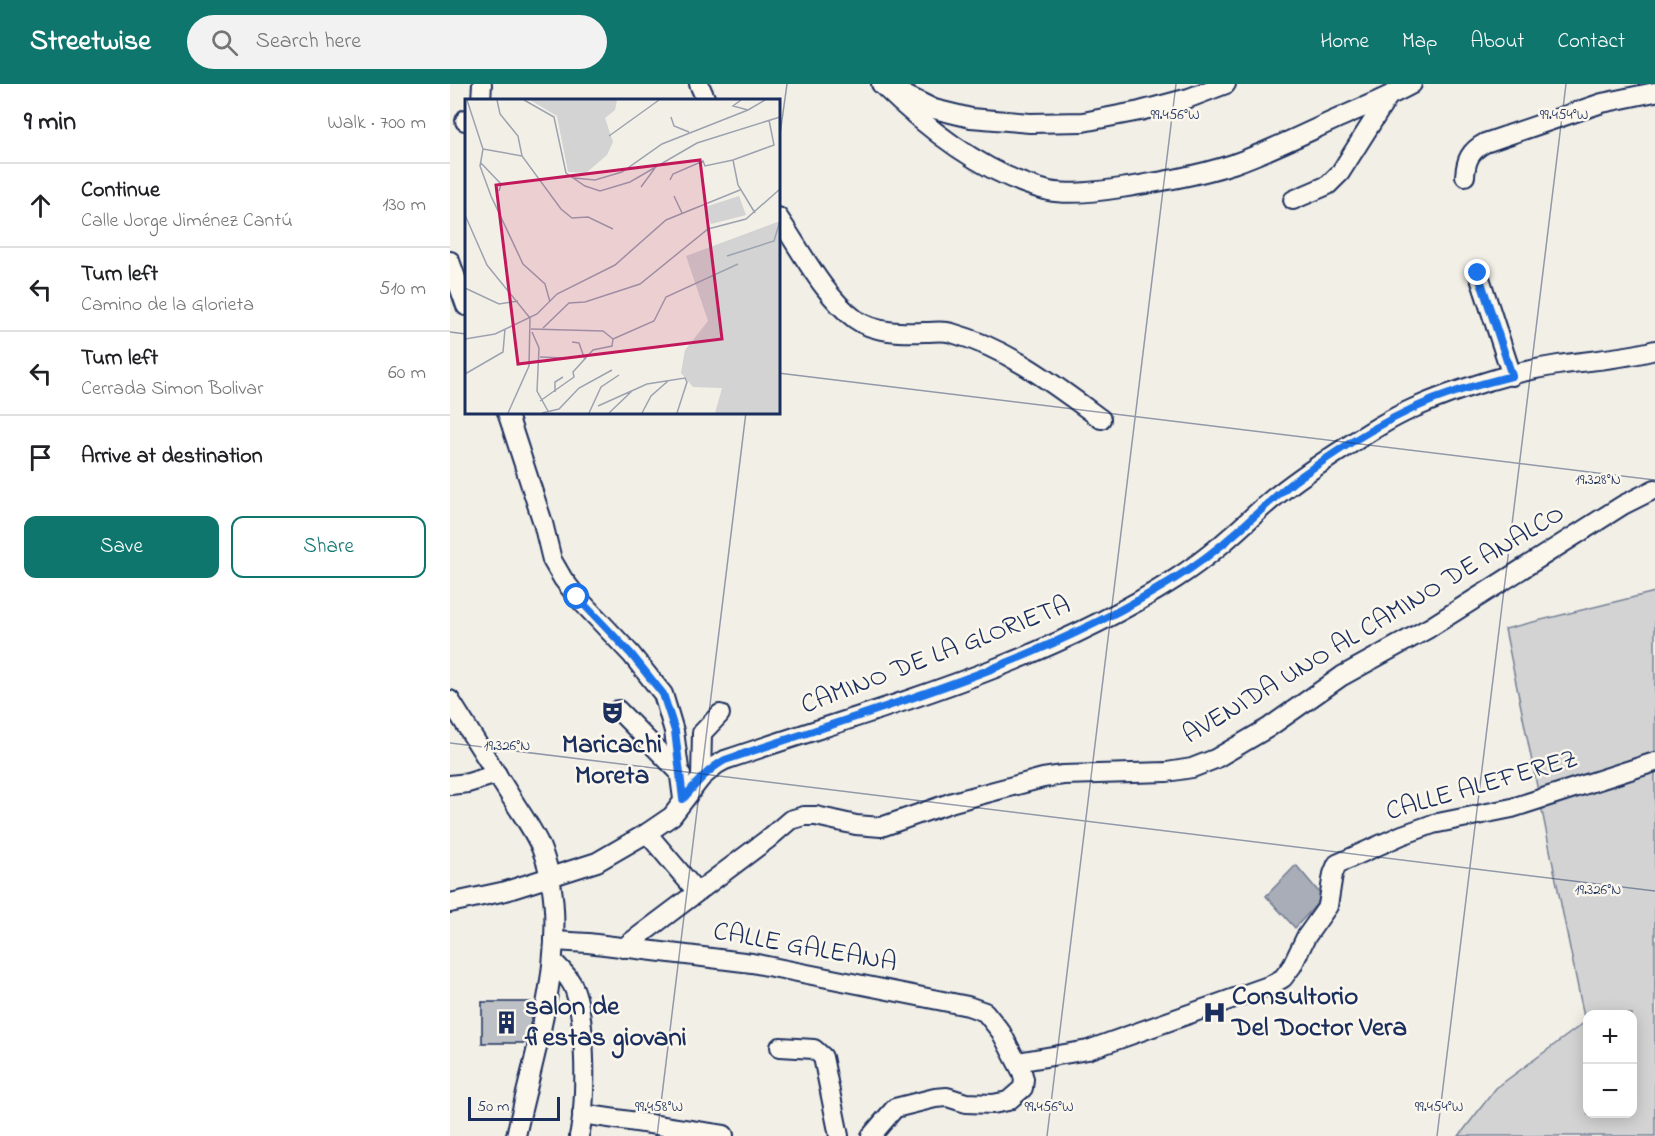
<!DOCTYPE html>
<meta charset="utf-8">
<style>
body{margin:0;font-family:"Indie Flower",sans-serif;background:#f2f2f2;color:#202124}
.controls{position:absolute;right:18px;bottom:18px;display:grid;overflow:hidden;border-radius:12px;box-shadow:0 3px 15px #0003}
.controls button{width:54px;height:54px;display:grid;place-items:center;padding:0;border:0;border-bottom:2px solid #e0e0e0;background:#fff;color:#202124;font:30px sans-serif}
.scale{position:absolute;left:18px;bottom:15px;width:92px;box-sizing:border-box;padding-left:6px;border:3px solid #1b2f5e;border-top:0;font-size:16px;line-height:21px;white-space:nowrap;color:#1b2f5e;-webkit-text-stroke:4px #fbf7ec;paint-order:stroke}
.stop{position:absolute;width:18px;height:18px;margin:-14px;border:4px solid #1a73e8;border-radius:50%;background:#fff}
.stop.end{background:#1a73e8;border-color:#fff;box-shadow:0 2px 6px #0008}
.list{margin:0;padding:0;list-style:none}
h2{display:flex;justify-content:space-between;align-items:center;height:78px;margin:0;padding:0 24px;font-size:26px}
h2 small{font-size:20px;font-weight:400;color:#757577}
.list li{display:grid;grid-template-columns:39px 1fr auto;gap:18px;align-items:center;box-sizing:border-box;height:84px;padding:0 24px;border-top:2px solid #e0e0e0}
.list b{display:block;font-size:22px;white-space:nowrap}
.list p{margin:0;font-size:20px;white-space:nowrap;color:#757577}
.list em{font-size:20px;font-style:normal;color:#757577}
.actions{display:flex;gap:12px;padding:18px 24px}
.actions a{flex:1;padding:14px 0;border:2px solid #0f766e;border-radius:12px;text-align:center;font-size:21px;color:#0f766e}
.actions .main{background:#0f766e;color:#fff}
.icon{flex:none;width:33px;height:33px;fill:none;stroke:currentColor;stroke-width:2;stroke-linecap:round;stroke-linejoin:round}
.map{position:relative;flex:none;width:1205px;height:1052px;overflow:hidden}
header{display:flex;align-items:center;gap:36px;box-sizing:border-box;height:84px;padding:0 30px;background:#0f766e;color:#fff}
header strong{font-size:28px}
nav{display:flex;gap:33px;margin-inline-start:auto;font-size:21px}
.search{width:420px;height:54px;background:#f2f2f2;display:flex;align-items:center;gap:15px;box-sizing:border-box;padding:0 21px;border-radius:33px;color:#757577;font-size:22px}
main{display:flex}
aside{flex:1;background:#fff}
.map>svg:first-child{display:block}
.green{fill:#d2d3d2;stroke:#768198;stroke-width:1.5;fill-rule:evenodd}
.water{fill:#a9adb7;stroke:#707b93;stroke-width:1.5}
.building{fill:#bdc0c4;stroke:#1b2f5e;stroke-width:1.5}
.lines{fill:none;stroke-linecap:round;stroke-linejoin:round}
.minor-casing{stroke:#1b2f5e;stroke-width:22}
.minor{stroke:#fbf7ec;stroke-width:18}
.route{stroke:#1a73e8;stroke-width:8}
.ticks{fill:none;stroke:#1b2f5e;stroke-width:1.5;stroke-opacity:0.45}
.labels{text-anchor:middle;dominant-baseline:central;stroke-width:5;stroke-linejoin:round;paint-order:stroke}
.street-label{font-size:27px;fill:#1b2f5e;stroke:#fbf7ec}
.poi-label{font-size:27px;font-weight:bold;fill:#1b2f5e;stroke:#fbf7ec;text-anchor:start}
.inset-road{fill:none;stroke:#9ca2b0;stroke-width:1.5}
.view{fill:#c2185b;fill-opacity:0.15;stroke:#c2185b;stroke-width:3}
.inset-edge{fill:none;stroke:#1b2f5e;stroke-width:3}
.ticks-label{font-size:15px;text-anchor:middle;fill:#1b2f5e;stroke:#fbf7ec;stroke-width:5;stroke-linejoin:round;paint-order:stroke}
</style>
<header>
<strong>Streetwise</strong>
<div class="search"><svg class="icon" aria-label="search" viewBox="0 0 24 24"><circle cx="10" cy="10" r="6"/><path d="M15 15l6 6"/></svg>Search here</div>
<nav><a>Home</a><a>Map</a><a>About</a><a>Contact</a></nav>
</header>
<main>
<aside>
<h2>9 min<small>Walk · 700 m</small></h2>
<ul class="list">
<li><svg class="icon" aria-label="ahead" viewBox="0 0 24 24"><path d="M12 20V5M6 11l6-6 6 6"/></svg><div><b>Continue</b><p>Calle Jorge Jiménez Cantú</p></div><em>130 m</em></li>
<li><svg class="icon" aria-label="left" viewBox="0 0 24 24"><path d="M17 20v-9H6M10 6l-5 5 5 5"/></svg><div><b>Turn left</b><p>Camino de la Glorieta</p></div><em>510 m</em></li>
<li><svg class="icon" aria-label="left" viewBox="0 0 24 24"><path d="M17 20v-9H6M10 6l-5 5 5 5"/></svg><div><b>Turn left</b><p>Cerrada Simon Bolivar</p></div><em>60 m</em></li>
<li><svg class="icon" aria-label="arrive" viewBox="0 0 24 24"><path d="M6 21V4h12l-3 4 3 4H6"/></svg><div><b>Arrive at destination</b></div></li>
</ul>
<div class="actions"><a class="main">Save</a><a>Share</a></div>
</aside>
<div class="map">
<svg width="1205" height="1052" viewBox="0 0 1205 1052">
<rect width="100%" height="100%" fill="#f2efe6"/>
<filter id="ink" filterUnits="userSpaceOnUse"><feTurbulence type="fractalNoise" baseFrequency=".0167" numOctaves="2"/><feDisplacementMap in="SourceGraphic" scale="12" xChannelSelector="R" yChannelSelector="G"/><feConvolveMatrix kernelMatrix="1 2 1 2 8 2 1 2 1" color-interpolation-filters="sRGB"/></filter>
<g filter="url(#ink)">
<path class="green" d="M1205,508v544h-196l37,-48 89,-66 -80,-393zM1138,930h44v100h-44z"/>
<polygon class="water" points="846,781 873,813 845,844 816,812"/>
<polygon class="building" points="32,918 81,918 81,937 76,959 32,959"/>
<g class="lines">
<defs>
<g id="minor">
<polyline points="249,0 256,16"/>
<path d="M431,0c45,44 105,92 168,107 18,4 53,0 72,-3 38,-6 75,-12 112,-24 40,-14 78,-34 117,-51 21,-9 42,-18 62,-29"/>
<polyline points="447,7 484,25 521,34 580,39 633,38 690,27 739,14 776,0"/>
<polyline points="31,16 32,0"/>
<polyline points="15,37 16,35"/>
<path d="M1015,92c1,-16 5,-25 20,-33l117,-40 53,-11"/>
<polyline points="843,116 878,101 890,89 938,13"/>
<path d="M328,133c23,33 45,78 77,102 19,14 48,14 70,13 10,0 18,-2 27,1 57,16 103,52 149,86"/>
<polyline points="0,177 16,222"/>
<polyline points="1028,188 1062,292"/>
<polyline points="57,328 93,439 102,476 113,495 127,513 181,570 213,610 224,647 233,715"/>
<path d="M0,616c22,35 44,70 66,105 9,14 19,28 25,43 35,83 -7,203 -25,288"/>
<polyline points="168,626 231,690"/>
<polyline points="251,694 252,649 270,630"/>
<polyline points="0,701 18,699 47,690"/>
<polyline points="197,749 247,808"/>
<path d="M0,819l56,-12 91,-29 50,-29 25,-17 29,-38 15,-13 9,-5c153,-52 313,-93 450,-181 33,-21 60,-46 88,-72 25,-22 52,-40 80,-58 23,-15 46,-30 71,-41 43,-19 98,-36 144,-43 32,-5 65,-6 97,-15"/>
<polyline points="104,857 138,859 302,879 518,922 535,928 551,948 572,988 574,995 573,1004 558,1017 543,1020 516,1019 497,1013 485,1014 445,1024 421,1052"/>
<polyline points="173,864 318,755 340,736 354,732 366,732 406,741 431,743 503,718 593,694 613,691 717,688 742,684 765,675 818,644 892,592 979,544 1173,421 1205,405"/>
<path d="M103,877c8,9 18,17 22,30 11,32 12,111 4,145"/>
<polyline points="330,963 364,965 373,973 389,1052"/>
<polyline points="567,978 638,966 821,901 833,894 842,882 856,853 878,822 883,790 887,780 952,751 983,740 1062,724 1205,678"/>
<polyline points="132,1030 274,1051"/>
</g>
</defs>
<use href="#minor" class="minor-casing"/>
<use href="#minor" class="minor"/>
</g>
</g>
<g class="lines" filter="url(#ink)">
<path class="route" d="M127,513l54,57 32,40 12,37 8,68c13,-15 25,-30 42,-39 153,-52 311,-94 449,-181 23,-14 45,-31 65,-49 18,-16 35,-33 54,-48 50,-36 103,-71 162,-90 18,-6 38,-11 57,-16l-34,-103"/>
</g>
<path class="ticks" d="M328,65l9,-65M0,248l16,2M328,289l877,107M0,659l1205,148M207,1052l89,-724M597,1052l129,-1052M987,1052l129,-1052"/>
<defs>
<symbol id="theatre-bare" viewBox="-9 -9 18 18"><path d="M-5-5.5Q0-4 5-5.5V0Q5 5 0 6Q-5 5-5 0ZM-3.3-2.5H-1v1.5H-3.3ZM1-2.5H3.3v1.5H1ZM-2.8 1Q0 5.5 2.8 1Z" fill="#1b2f5e" stroke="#fbf7ec" stroke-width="2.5" paint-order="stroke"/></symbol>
<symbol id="hospital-bare" viewBox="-9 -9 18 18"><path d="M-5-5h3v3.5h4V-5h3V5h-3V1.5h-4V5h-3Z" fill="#1b2f5e" stroke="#fbf7ec" stroke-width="2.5" paint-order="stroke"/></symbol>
<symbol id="building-bare" viewBox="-9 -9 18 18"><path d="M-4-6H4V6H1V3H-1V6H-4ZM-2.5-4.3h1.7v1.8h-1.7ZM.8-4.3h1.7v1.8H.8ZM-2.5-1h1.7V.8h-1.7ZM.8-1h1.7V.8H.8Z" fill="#1b2f5e" stroke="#fbf7ec" stroke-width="2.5" paint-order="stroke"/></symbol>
</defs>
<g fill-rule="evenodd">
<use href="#theatre-bare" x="146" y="612" width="33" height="33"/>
<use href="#hospital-bare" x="748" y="912" width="33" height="33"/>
<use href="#building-bare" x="40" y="922" width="33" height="33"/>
</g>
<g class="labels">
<g class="street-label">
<text transform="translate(924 541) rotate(-31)">AVENIDA UNO AL CAMINO DE ANALCO</text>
<text transform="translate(486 572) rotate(-21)">CAMINO DE LA GLORIETA</text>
<text transform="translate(1032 702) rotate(-16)">CALLE ALEFEREZ</text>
<text transform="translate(355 864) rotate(10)">CALLE GALEANA</text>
</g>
<g class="poi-label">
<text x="162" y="661" text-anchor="middle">Maricachi<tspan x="162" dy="31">Moreta</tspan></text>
<text x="782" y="913">Consultorio<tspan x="782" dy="31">Del Doctor Vera</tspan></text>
<text x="75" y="923">salon de<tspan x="75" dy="31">fiestas giovani</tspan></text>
</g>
</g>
<g transform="translate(15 15)">
<rect width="315" height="315" fill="#f2efe6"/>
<path d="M65,1h87l-2,10 -10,8 8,24 -6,13 -21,18 -18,-1 -11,-56zM274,97l7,19 -35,9 -6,-17zM315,122v192h-65l7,-25 -29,-1 -12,-14 4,-23 23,-29 -22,-65z" fill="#d2d3d2"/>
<path class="inset-road" d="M2,1l16,49 -3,17 11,30 32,68 22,20 5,18M32,1l3,14 18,22 4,20 39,53 11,9 16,-1 25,12M59,1l30,17 12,56 19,13 15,5 30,-9 67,-39 83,-26M276,1l-8,6 15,4M206,18l3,9 15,6M144,37l50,-36M18,50l39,7M268,61l5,25 17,28M15,63l21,22 -2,7M109,79l21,2 27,-8 40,-28 86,-34 17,-10M205,81l3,-6 30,-13 2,5 28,-6 41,-15 -5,-25M176,88l14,-19M209,97l8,17M0,116l22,50 43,53 -1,48 -21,47M262,157l47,-15 6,-20M0,189l34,16 19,-3M78,229l26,-25 16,-1 55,-18 68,-55 38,-10 34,-30M66,230l72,2 10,8M67,233l7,16 -2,43 11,20M0,240l30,-5 42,-20 20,-20 58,-29 51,-45 74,-30M148,240l41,-18 12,-24 72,-33M107,243l7,1 6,17M75,258l24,1M0,275l38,-22 2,-23M90,293v-10l8,-5M75,302l34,-24 -1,-5 20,-22 19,-4 1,-7M133,307l49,-22 38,-6 2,4 -10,31M77,314l17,-4 20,-21 33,-18M124,314l12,-26 18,-12M144,314l23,-22M177,314l9,-17 17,-15"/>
<path class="view" d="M235,61l22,179 -204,25 -22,-179z"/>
<rect width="315" height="315" class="inset-edge"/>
</g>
<g class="ticks-label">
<text x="725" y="35">99.456°W</text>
<text x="1114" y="35">99.454°W</text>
<text x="1148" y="400">19.328°N</text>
<text x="57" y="666">19.326°N</text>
<text x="1148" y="810">19.326°N</text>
<text x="209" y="1027">99.458°W</text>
<text x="599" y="1027">99.456°W</text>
<text x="989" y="1027">99.454°W</text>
</g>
</svg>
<div class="controls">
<button>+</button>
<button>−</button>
</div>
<div class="scale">50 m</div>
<div class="stop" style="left:127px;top:513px"></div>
<div class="stop end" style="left:1028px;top:189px"></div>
</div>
</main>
